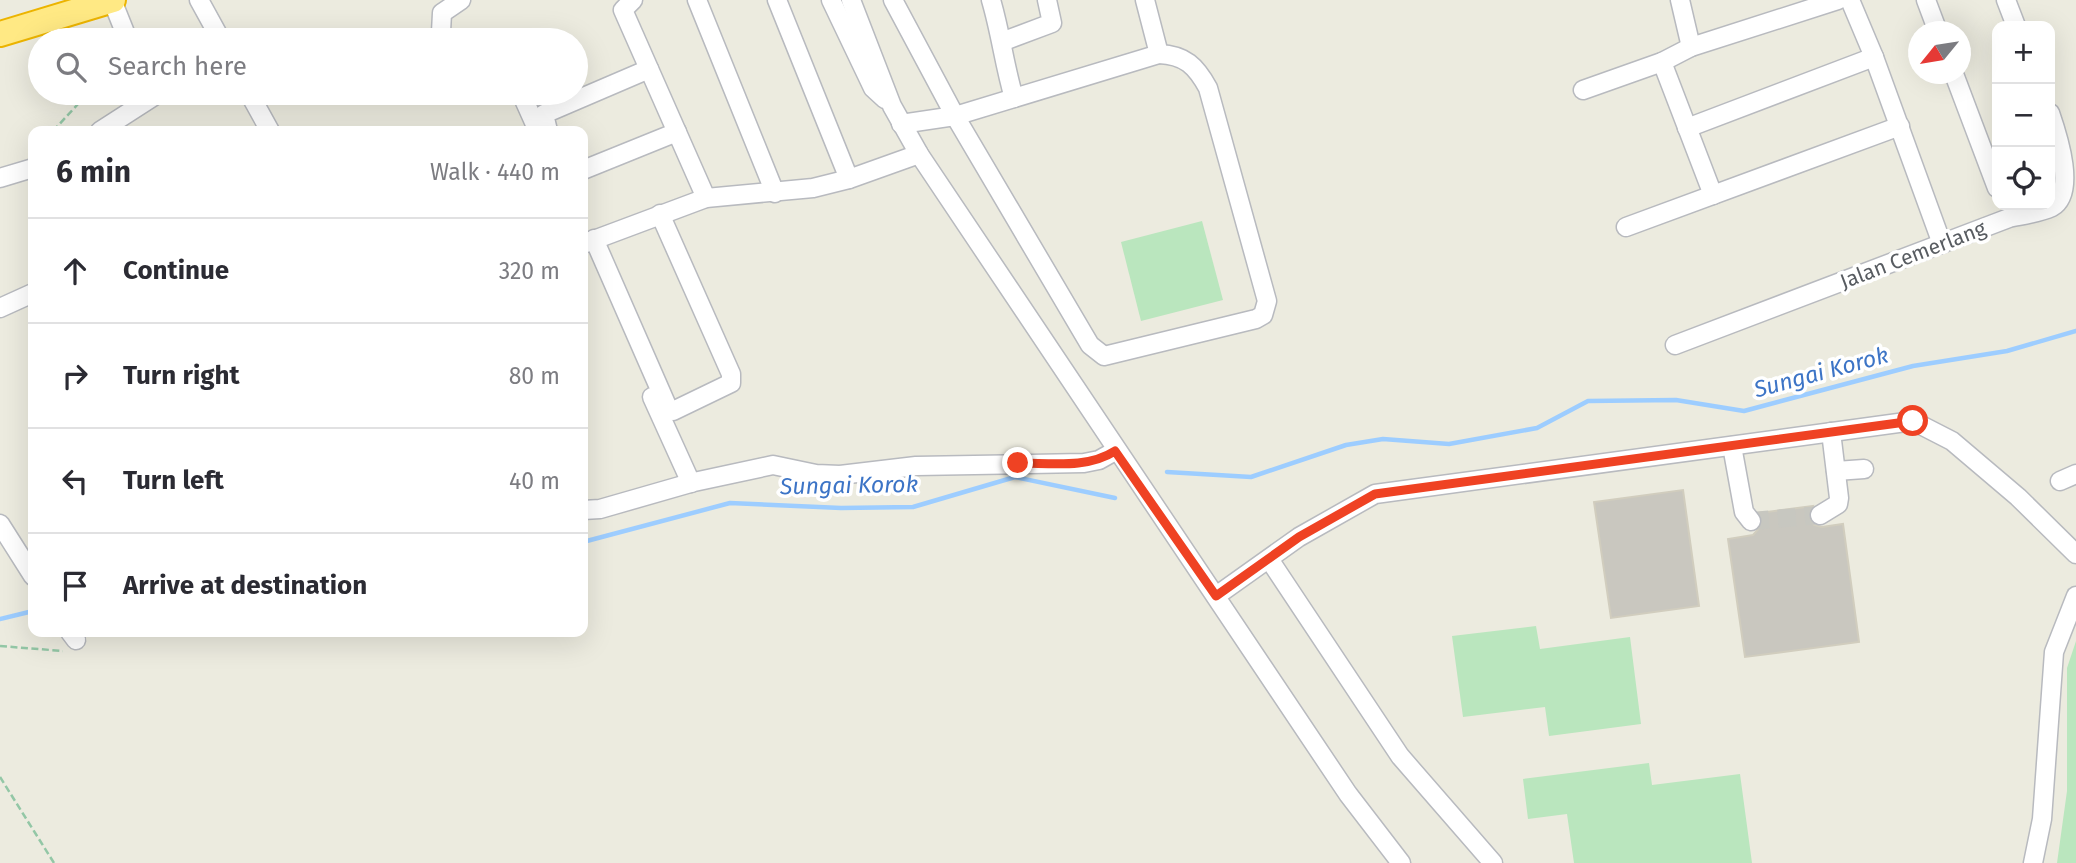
<!DOCTYPE html>
<meta charset="utf-8">
<style>
body{margin:0;font-family:"Fira Sans",sans-serif;background:#f2f2f3;color:#2b2b33}
.controls{position:absolute;right:21px;top:21px;display:grid;overflow:hidden;border-radius:14px;box-shadow:0 7px 28px #0002}
.controls button{width:63px;height:63px;display:grid;place-items:center;padding:0;border:0;border-bottom:2px solid #e1e1e2;background:#fff;color:#2b2b33;font:35px sans-serif}
.compass{position:absolute;left:1908px;top:21px;width:63px;height:63px;border-radius:50%;background:#fff;box-shadow:0 7px 28px #0002;rotate:240deg}
.stop{position:absolute;width:21px;height:21px;margin:-16px;border:5px solid #ef4223;border-radius:50%;background:#fff}
.stop.end{background:#ef4223;border-color:#fff;box-shadow:0 2px 7px #0008}
.list{margin:0;padding:0;list-style:none}
h2{display:flex;justify-content:space-between;align-items:center;height:91px;margin:0;padding:0 28px;font-size:30px}
h2 small{font-size:23px;font-weight:400;color:#7c7c81}
.list li{display:grid;grid-template-columns:46px 1fr auto;gap:21px;align-items:center;box-sizing:border-box;height:105px;padding:0 28px;border-top:2px solid #e1e1e2}
.list b{display:block;font-size:26px;white-space:nowrap}
.list em{font-size:23px;font-style:normal;color:#7c7c81}
.icon{flex:none;width:38px;height:38px;fill:none;stroke:currentColor;stroke-width:2;stroke-linecap:round;stroke-linejoin:round}
.map{position:relative;flex:none;width:2076px;height:863px;overflow:hidden}
.search{position:absolute;background:#fff;box-shadow:0 7px 28px #0002;left:28px;top:28px;width:560px;height:77px;display:flex;align-items:center;gap:18px;box-sizing:border-box;padding:0 24px;border-radius:38px;color:#7c7c81;font-size:26px}
.panel{position:absolute;background:#fff;box-shadow:0 7px 28px #0002;left:28px;top:126px;width:560px;height:511px;border-radius:14px}
.map>svg:first-child{display:block}
.green{fill:#bae6be}
.lines{fill:none;stroke-linecap:round;stroke-linejoin:round}
.stream{stroke:#9dcdff;stroke-width:4.5}
.building{fill:#c9c7bf;stroke:#d1cdbe;stroke-width:2}
.minor-tunnel{stroke:#c7c7c0;stroke-width:18;stroke-dasharray:18 9;stroke-linecap:butt}
.minor-casing{stroke:#b8babf;stroke-width:21}
.highway-casing{stroke:#ecb400;stroke-width:28}
.path{stroke:#93c7a6;stroke-width:2.5;stroke-dasharray:7 3.5;stroke-linecap:butt}
.minor{stroke:#fff;stroke-width:18}
.highway{stroke:#ffe984;stroke-width:24}
.route{stroke:#ef4223;stroke-width:9}
.labels{text-anchor:middle;dominant-baseline:central;stroke-width:7;stroke-linejoin:round;paint-order:stroke}
.street-label{font-size:21px;fill:#585c61;stroke:#fff}
.water-label{font-size:23px;font-style:italic;fill:#3c74c6;stroke:#fff}
</style>
<div class="map">
<svg width="2076" height="863" viewBox="0 0 2076 863">
<rect width="100%" height="100%" fill="#ecebdf"/>
<g class="green">
<polygon points="1202,221 1223,300 1141,321 1121,242"/>
<polygon points="1536,626 1540,649 1630,637 1641,724 1549,736 1545,707 1463,717 1452,636"/>
<polygon points="2076,641 2076,863 2057,863 2067,791 2067,668"/>
<polygon points="1649,763 1652,785 1740,774 1752,863 1574,863 1567,814 1528,819 1523,779"/>
</g>
<g class="lines">
<g class="stream">
<polyline points="1167,472 1251,477 1346,445 1383,439 1449,444 1537,428 1588,401 1676,400 1744,411 1913,366 2007,351 2076,331"/>
<polyline points="583,542 730,503 841,508 913,507 1015,477 1115,498"/>
<polyline points="0,619 33,611"/>
</g>
</g>
<g class="building">
<polygon points="1683,490 1699,606 1611,618 1594,502"/>
<polygon points="1813,506 1809,516 1814,525 1822,527 1843,524 1859,642 1745,657 1728,539 1753,535 1762,525 1759,513"/>
</g>
<g class="lines">
<polyline class="minor-tunnel" points="1751,521 1820,515"/>
<defs>
<g id="minor">
<polyline points="112,0 128,40"/>
<polyline points="199,0 221,40"/>
<polyline points="633,0 623,10 706,198"/>
<polyline points="697,0 775,193"/>
<polyline points="777,0 849,179"/>
<polyline points="831,0 873,88 885,99"/>
<polyline points="851,0 892,106 919,154 1348,794 1401,863"/>
<path d="M893,0l62,116 135,229 14,11 152,-37 7,-4 4,-14 -59,-213c-12,-22 -23,-33 -49,-34"/>
<path d="M991,0c10,34 13,64 23,98"/>
<polyline points="1680,0 1691,47"/>
<polyline points="1850,0 1874,57 1942,244"/>
<polyline points="1926,0 1938,32"/>
<polyline points="2006,0 2016,26"/>
<polyline points="446,40 441,32 442,13 461,0"/>
<polyline points="1004,41 1052,23 1047,0"/>
<polyline points="1662,62 1713,195"/>
<polyline points="1954,74 1997,188"/>
<polyline points="1583,90 1662,62 1691,47 1838,0"/>
<polyline points="249,93 270,131"/>
<polyline points="521,93 538,131"/>
<polyline points="901,124 955,116 1159,54 1145,0"/>
<polyline points="1687,128 1874,57"/>
<polyline points="100,131 159,93"/>
<polyline points="548,131 544,114 649,69"/>
<polyline points="583,170 677,132"/>
<polyline points="0,178 33,168"/>
<polyline points="1626,227 1900,126"/>
<polyline points="594,239 668,408 673,411 731,383 731,374 660,214"/>
<polyline points="583,244 706,198 813,188 849,179 919,154"/>
<polyline points="0,308 33,293"/>
<path d="M1675,345l334,-127c14,-3 30,-5 43,-11 24,-14 7,-68 -2,-94"/>
<polyline points="652,397 691,483"/>
<polyline points="1732,446 1744,512 1751,521"/>
<polyline points="1836,471 1864,469"/>
<polyline points="2060,481 2076,474"/>
<polyline points="583,510 600,509 694,482 773,465 816,474 840,475 916,466 1084,463 1099,460 1115,451"/>
<polyline points="1820,515 1838,504 1839,498 1831,432"/>
<polyline points="0,524 33,576"/>
<polyline points="1269,559 1400,756 1493,863"/>
<polyline points="1216,596 1299,537 1375,494 1913,421 1952,441 2018,497 2076,554"/>
<polyline points="70,632 76,640"/>
<polyline points="2033,863 2042,819 2054,652 2076,596"/>
</g>
<polyline id="highway" points="0,34 113,0"/>
</defs>
<use href="#minor" class="minor-casing"/>
<use href="#highway" class="highway-casing"/>
<g class="path">
<polyline points="53,131 79,103 80,93"/>
<polyline points="0,646 63,651"/>
<polyline points="0,777 54,863"/>
</g>
<use href="#minor" class="minor"/>
<use href="#highway" class="highway"/>
</g>
<g class="lines">
<path class="route" d="M1018,463c33,0 69,6 97,-12l101,145 83,-59 76,-43 538,-73"/>
</g>
<g class="labels">
<g class="street-label">
<text transform="translate(1913 255) rotate(-21)">Jalan Cemerlang</text>
</g>
<g class="water-label">
<text transform="translate(1821 372) rotate(-15)">Sungai Korok</text>
<text transform="translate(849 485) rotate(-1)">Sungai Korok</text>
</g>
</g>
</svg>
<div class="controls">
<button>+</button>
<button>−</button>
<button><svg class="icon" aria-label="locate" viewBox="0 0 24 24"><circle cx="12" cy="12" r="6"/><path d="M12 2v4M12 18v4M2 12h4M18 12h4"/></svg></button>
</div>
<svg class="compass" viewBox="-18 -18 36 36"><path d="M0-13l5 13h-10z" fill="#e53935"/><path d="M0 13l5-13h-10z" fill="#7c7c81"/></svg>
<div class="stop" style="left:1913px;top:421px"></div>
<div class="stop end" style="left:1018px;top:463px"></div>
<div class="search"><svg class="icon" aria-label="search" viewBox="0 0 24 24"><circle cx="10" cy="10" r="6"/><path d="M15 15l6 6"/></svg>Search here</div>
<section class="panel">
<h2>6 min<small>Walk · 440 m</small></h2>
<ul class="list">
<li><svg class="icon" aria-label="ahead" viewBox="0 0 24 24"><path d="M12 20V5M6 11l6-6 6 6"/></svg><div><b>Continue</b></div><em>320 m</em></li>
<li><svg class="icon" aria-label="right" viewBox="0 0 24 24"><path d="M7 20v-9h11M14 6l5 5-5 5"/></svg><div><b>Turn right</b></div><em>80 m</em></li>
<li><svg class="icon" aria-label="left" viewBox="0 0 24 24"><path d="M17 20v-9H6M10 6l-5 5 5 5"/></svg><div><b>Turn left</b></div><em>40 m</em></li>
<li><svg class="icon" aria-label="arrive" viewBox="0 0 24 24"><path d="M6 21V4h12l-3 4 3 4H6"/></svg><div><b>Arrive at destination</b></div></li>
</ul>
</section>
</div>
